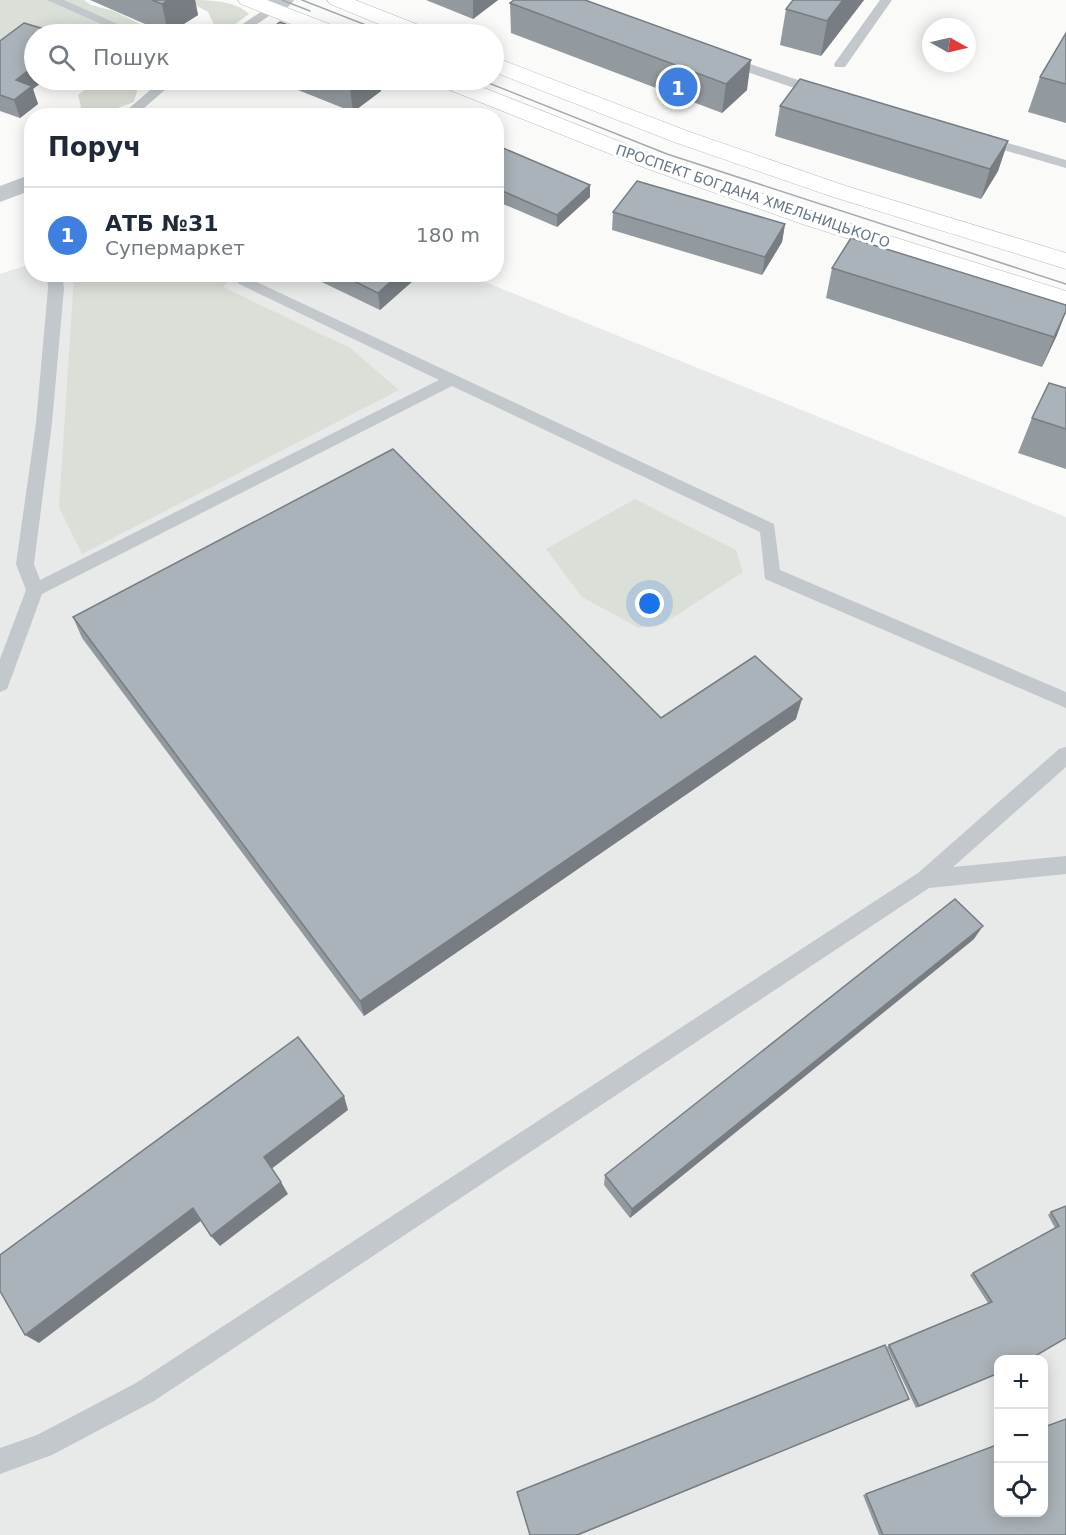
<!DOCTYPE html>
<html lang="uk">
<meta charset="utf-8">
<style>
body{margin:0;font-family:"DejaVu Sans",sans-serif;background:#f2f2f3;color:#1f2937}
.controls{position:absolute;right:18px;bottom:18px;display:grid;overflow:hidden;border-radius:12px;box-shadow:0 3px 15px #0003}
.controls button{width:54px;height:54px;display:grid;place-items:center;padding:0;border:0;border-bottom:2px solid #e0e1e3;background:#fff;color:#1f2937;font:30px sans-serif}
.compass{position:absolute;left:922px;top:18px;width:54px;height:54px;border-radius:50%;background:#fff;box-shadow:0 3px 15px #0003;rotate:98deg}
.you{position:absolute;left:650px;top:604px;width:21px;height:21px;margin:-15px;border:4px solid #fff;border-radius:50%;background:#1a73e8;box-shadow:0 0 0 9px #1a73e833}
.badge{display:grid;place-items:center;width:39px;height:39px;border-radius:50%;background:#e4572e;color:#fff;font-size:20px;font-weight:700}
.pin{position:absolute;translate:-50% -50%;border:3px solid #fff;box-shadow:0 2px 6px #0006}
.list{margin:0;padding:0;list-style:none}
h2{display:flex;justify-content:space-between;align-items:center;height:78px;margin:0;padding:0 24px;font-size:26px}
h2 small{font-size:20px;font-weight:400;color:#747a83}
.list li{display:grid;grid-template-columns:39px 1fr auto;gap:18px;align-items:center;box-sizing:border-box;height:96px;padding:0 24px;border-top:2px solid #e0e1e3}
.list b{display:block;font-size:22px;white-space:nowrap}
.list p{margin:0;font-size:20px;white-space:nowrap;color:#747a83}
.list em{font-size:20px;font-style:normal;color:#747a83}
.icon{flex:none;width:33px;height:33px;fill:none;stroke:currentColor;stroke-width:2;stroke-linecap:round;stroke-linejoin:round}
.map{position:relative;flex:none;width:1066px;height:1535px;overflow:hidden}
.search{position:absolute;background:#fff;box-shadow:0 3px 15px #0003;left:24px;top:24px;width:480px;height:66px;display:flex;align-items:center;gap:15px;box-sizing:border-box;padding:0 21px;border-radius:33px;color:#747a83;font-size:22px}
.panel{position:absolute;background:#fff;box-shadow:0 3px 15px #0003;left:24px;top:108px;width:480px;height:174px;border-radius:24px}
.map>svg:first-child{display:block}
.built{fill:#e8e9e9;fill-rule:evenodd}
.green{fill:#dadfd7}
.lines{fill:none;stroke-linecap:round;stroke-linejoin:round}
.secondary-casing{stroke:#b3babf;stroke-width:1}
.lane{fill:#c3c8cc;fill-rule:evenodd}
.street{fill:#c3c8cc;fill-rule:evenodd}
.secondary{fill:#fff;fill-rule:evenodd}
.tram{stroke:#a2aab0;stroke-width:1.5}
.wall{fill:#929a9f}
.shaded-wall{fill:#777d82}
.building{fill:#aab3b9;stroke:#777d82;stroke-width:1.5}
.labels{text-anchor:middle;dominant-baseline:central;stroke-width:6;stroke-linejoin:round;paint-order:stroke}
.far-street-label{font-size:14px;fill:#657683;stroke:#fff}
</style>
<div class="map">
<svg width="1066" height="1535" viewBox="0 0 1066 1535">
<rect width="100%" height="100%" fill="#fafaf8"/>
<path class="built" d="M31,264l1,10 436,1 598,242v1018h-1066v-1261zM998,1360h46v152h-46z"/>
<g class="green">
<polygon points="0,0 84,0 91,5 114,11 160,34 34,34 0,63"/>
<path d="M186,0c21,0 49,0 63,14l-19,14 -15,-1 -7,-15z"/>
<polygon points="98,80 140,80 134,102 115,109 108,115 74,115 81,107 78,95"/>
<polygon points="78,274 235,275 223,287 350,348 399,390 82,554 59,507 74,277"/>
<polygon points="635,499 736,550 743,572 663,624 639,628 582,597 546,549"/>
</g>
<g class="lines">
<defs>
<g id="secondary">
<polygon points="238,0 267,0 342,29 345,34 316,34 241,4"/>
<polygon points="327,0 355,0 429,29 432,34 403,34 330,4"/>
<polygon points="494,57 690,132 846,186 1066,253 1066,269 830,196 674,142 494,72"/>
<polygon points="434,80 464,80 664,159 820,214 1066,291 1066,308 802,224 648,169 437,85"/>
</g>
</defs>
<use href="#secondary" class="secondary-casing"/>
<g class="lane">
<polygon points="47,0 64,0 140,34 124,34"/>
<polygon points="880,0 892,0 845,67 835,67 834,64"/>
<polygon points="271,5 277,9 275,12 242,34 228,34"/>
<polygon points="726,56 825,89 827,92 825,95 815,95 721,63 721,57"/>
<polygon points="162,80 176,80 135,116 120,116"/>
<polygon points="981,135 1066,160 1066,168 976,142 976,136"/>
<polygon points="47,274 62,274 64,288 52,423 34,564 40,580 439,380 239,284 237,281 244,276 774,524 780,570 1066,692 1066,708 765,579 760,532 452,386 42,594 9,684 7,689 0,692 0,659 26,590 16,564 36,423 48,288"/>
<polygon points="1066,747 1066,767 953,867 1066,856 1066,874 929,888 154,1401 52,1455 0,1474 0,1448 37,1435 136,1383 918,873 1059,749"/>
</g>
<g class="street">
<path d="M270,0h24c-7,10 -18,17 -30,13l-4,-4z"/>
<polygon points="32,174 32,190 0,202 0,186"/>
</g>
<use href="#secondary" class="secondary"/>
<g class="tram">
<polyline points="282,0 310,11"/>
<polyline points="302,0 389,34"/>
<polyline points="481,80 667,154 1066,284"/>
</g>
</g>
<g class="wall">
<polygon points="90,0 195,0 198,15 168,34"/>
<polygon points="426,0 498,0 473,19"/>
<polygon points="864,0 821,56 780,45 786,9"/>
<polygon points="510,3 747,90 722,113 511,33"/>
<polygon points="1066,33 1066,123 1028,112 1040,77"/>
<polygon points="0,41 33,89 38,104 20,118 0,111"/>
<polygon points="273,80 380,80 381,91 353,112"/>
<polygon points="780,106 1008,141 998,171 981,199 775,136"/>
<polygon points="496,145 590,185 590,197 557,227 496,201"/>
<polygon points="613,212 785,224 782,242 762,275 612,230"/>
<polygon points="832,268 1066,305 1066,312 1057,335 1042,367 826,298"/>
<polygon points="305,274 415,274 415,279 380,310"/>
<polygon points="1066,388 1066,469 1018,453 1032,418"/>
<polygon points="73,617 661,718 796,719 364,1016 82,638"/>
<polygon points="974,939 630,1218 604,1185 605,1175"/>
<polygon points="1066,1206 1066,1338 916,1408 887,1347 889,1345 988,1303 970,1275 973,1273 1055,1228 1048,1215 1051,1212"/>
<polygon points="999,1444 1066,1535 879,1535 863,1495"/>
</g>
<g class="shaded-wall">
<polygon points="168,0 195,0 198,15 168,34 162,4"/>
<polygon points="473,0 498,0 473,19"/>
<polygon points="843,0 864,0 821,56 827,21"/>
<polygon points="751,60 747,90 722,113 726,84"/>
<polygon points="34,66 34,80 45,80 33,89 38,104 20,118 14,100 16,80"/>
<polygon points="353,80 380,80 381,91 353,112 349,82"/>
<polygon points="1008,141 998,171 981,199 990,169"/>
<polygon points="590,185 590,197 557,227 557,215"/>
<polygon points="785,224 782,242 762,275 765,257"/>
<polygon points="399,274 415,274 415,279 380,310 378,293"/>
<polygon points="1066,311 1057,335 1042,367 1054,337"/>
<polygon points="802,699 796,719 364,1016 360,1001"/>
<polygon points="983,926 974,939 630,1218 632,1209"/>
<polygon points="344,1096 348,1110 270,1170 264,1157"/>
<polygon points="281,1182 288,1194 220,1246 211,1236"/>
<polygon points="193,1208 202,1220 39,1343 25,1335"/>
<polygon points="909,1399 579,1535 577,1535"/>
</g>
<g class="building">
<polygon points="152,0 168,0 162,4"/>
<polygon points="514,0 585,0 751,60 726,84 510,3"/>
<polygon points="793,0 843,0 827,21 786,9"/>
<polygon points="280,22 311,34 263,34"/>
<polygon points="24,23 61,34 34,34 34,66 16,80 32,86 14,100 0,95 0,41"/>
<polygon points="1066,33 1066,84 1040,77"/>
<polygon points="800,79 1008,141 990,169 780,106"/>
<polygon points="342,80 353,80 349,82"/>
<polygon points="417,111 427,116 412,116"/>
<polygon points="496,145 590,185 557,215 496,188"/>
<polygon points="637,181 785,224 765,257 613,212"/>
<polygon points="851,238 1066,305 1066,311 1054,337 832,268"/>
<polygon points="340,274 399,274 378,293"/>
<polygon points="1049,383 1066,388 1066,429 1032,418"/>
<polygon points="393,449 661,718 755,656 802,699 360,1001 73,617"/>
<polygon points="955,899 983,926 632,1209 605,1175"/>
<polygon points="298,1037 344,1096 264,1157 281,1182 211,1236 193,1208 25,1335 0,1291 0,1255"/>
<polygon points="1066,1206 1066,1338 1030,1359 999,1359 999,1373 919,1406 889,1345 992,1302 973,1273 1059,1226 1051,1212"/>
<polygon points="885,1345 909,1399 577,1535 530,1535 517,1492"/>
<polygon points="1066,1419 1066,1535 883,1535 866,1494 999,1444 999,1512 1044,1512 1044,1427"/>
</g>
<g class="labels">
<g class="far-street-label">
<text transform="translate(753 196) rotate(19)">ПРОСПЕКТ БОГДАНА ХМЕЛЬНИЦЬКОГО</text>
</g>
</g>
</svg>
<div class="controls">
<button>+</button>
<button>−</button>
<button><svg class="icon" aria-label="locate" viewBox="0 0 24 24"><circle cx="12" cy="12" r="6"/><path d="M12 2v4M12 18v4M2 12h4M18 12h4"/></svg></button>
</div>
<svg class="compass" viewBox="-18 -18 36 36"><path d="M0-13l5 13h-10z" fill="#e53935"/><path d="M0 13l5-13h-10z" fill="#747a83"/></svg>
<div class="you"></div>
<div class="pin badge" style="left:678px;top:87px;background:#3f7fe0">1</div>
<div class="search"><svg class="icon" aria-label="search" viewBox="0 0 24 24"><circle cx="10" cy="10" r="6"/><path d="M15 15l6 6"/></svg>Пошук</div>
<section class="panel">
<h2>Поруч<small></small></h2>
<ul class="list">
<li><span class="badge" style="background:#3f7fe0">1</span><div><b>АТБ №31</b><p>Супермаркет</p></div><em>180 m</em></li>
</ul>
</section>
</div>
